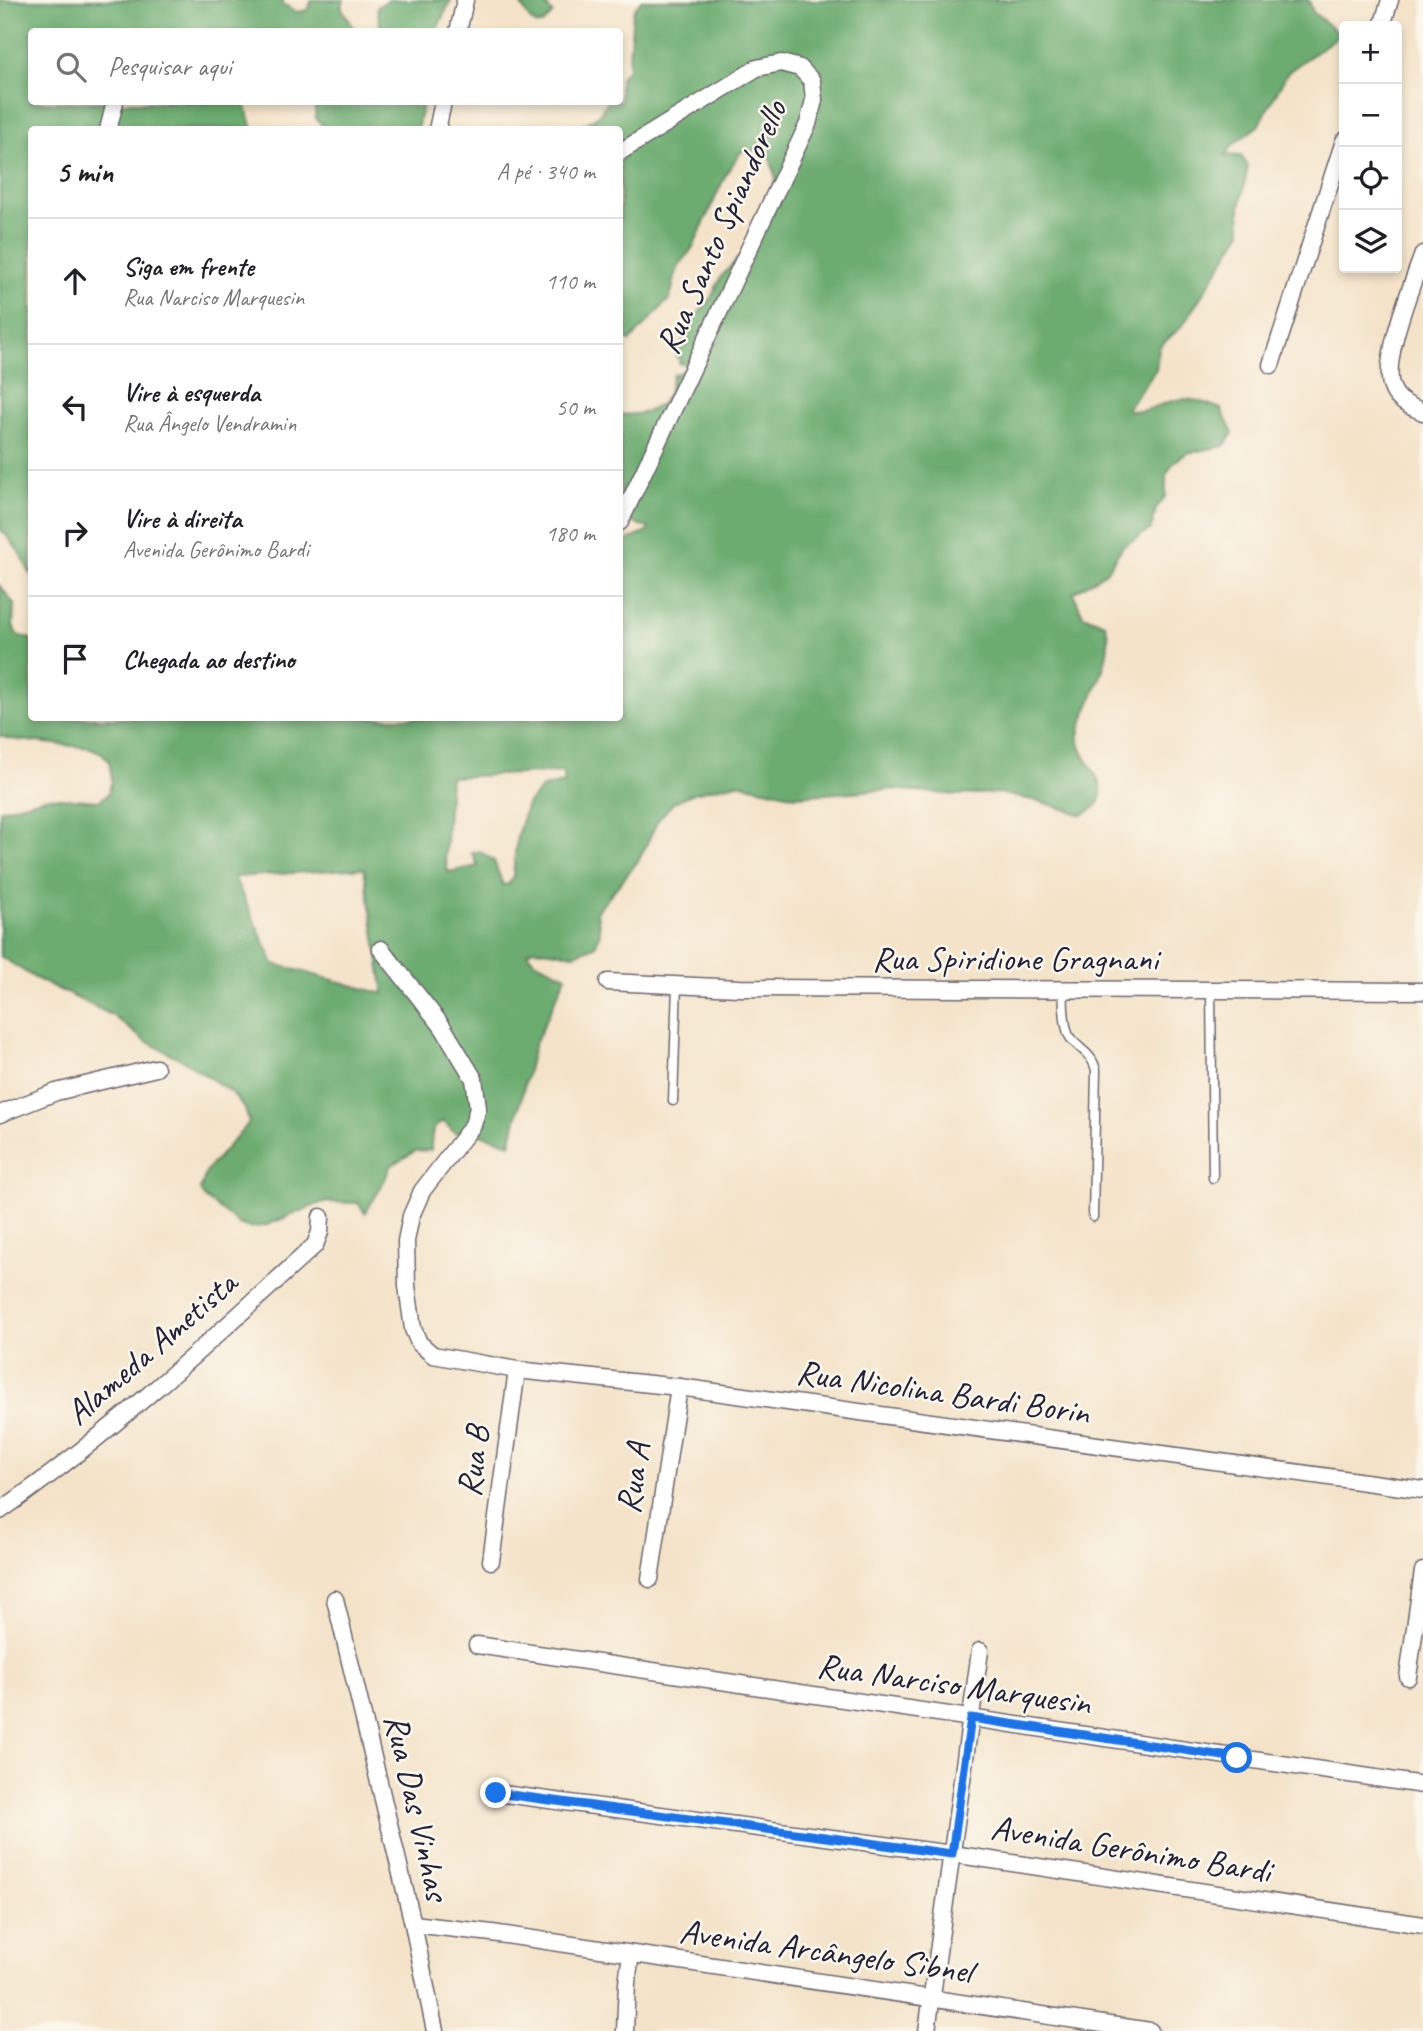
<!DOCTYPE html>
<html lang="pt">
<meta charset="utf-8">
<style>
body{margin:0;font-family:Caveat,sans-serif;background:#f6f6f6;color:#202124}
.controls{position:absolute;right:21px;top:21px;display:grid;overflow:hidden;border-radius:7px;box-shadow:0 4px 10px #0003}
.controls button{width:63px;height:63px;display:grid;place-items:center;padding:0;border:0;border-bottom:2px solid #e0e0e0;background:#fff;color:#202124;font:35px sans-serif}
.stop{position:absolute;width:21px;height:21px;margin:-16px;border:5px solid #1a73e8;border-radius:50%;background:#fff}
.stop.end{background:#1a73e8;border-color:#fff;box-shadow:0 2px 7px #0008}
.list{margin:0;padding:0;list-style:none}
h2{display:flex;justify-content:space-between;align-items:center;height:91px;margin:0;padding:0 28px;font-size:30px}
h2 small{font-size:23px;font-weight:400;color:#757577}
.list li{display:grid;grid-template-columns:46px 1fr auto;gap:21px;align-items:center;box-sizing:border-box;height:126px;padding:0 28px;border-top:2px solid #e0e0e0}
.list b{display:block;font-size:26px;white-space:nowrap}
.list p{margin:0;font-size:23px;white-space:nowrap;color:#757577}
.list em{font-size:23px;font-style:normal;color:#757577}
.icon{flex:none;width:38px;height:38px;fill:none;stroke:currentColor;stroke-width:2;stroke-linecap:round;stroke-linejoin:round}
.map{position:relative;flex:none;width:1423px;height:2031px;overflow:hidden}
.search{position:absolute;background:#fff;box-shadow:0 4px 10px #0003;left:28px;top:28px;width:595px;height:77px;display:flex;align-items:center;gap:18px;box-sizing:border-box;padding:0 24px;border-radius:7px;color:#757577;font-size:26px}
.panel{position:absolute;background:#fff;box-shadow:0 4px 10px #0003;left:28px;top:126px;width:595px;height:595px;border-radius:7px}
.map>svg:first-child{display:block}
.forest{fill:#6cac6f;stroke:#476755;stroke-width:2;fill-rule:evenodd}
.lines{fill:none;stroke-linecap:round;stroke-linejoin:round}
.lane-casing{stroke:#6c666d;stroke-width:11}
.street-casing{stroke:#6c666d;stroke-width:19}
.lane{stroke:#fff;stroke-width:8}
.street{stroke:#fff;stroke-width:16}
.route{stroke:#1a73e8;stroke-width:9}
.labels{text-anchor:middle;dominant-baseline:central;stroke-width:5;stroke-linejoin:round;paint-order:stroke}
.street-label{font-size:35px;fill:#22223b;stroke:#fbf7ec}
</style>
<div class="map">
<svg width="1423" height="2031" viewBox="0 0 1423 2031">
<rect width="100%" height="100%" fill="#fbf7ec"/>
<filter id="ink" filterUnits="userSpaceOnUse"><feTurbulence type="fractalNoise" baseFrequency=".0143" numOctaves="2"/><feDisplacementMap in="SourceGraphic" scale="14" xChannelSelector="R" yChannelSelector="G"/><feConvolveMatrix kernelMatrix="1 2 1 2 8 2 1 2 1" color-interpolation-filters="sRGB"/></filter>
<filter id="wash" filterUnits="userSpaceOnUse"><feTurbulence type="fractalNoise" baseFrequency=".00686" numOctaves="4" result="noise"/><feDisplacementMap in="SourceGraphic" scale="28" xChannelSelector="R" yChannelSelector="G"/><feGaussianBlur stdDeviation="1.57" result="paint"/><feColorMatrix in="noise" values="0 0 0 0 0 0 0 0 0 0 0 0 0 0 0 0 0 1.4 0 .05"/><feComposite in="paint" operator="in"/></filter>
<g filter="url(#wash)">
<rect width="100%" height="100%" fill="#f4e3c9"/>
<g class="forest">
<path d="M0,0h283v4l14,8 11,-2 4,-10h32l-3,7 15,24 -324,1v70h215l-1,5 7,22 -221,1v285l-3,15 3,10 -1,136c-7,-18 -16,-33 -31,-47z"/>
<polygon points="389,0 451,0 436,31 381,31 377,7"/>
<polygon points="518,0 540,0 553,13 544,23 537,25 531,21"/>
<path d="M641,0h668l4,12 27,23 -52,37 -30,54 -23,17 -10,12 16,1 7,10 -8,41 1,26 -58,92 -24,22 -3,22 -29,40c16,7 33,-6 49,-9 16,-3 30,3 45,9l12,24 -9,13 -37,7 -13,9 -8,13v20l-10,14 -5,20 -28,17 -17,26 -33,21 10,22 22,9c13,34 -20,78 -26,111 -4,23 36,47 17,71 -3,4 -10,7 -14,9l-40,-13 -43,-9 -42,2 -65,-6 -96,7 -59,-13 -43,10 -20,9 -16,18 -19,40 -42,51 3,23 -5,12 -20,8 -42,-5 -6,3 7,9 32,15 -32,70 -24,98 -36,-12 -19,1 -12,-12c-12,6 -12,16 -12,29l-16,1 -24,15 -11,23 -15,24 -7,-10 -35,-1 -56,23 -18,3 -10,-4 -35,-27 -4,-7 7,-20 42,-47 -4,-15 -13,-15 -49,-33 -38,-19 -33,-26 -77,-37 -35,-22v-146l49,-13 50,4 9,-7 4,-14 -3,-19 -7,-8 -11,-5 -81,-9 -10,-3v-150l14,18 -1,22 4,9 14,4 1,79h588v-172l5,-5 22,-9 2,-4 -15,-5 -14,-9v-100c15,2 38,-2 46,-17 4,-6 5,-15 7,-22l14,-5v-5l-8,-2 1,-5 -4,-1 14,-33 21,-26 11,-23 21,-21 33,-75 -8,-28h-26l-15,21 -34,75 -16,22 -7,29 -40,43 -10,-3v-208l-45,-1c16,-8 24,-11 32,-27h13v-24l8,-9 5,-57zM563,772l2,11 -22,4 -16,17 -10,32 -4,40 -4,8 -6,1 -9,-24 -15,-10 -7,2 6,13 -30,6 -3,-15 5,-80zM364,868l20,126 -110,-30 -40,-87z"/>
<polygon points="314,102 423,102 417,130 327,129 316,119"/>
</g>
</g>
<g filter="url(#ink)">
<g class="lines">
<defs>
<g id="lane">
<path d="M1064,990c-1,10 0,43 8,50 10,11 20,14 24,30l-3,147"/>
<polyline points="1211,990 1213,1178"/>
<polyline points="673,1101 677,985"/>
</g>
<g id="street">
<polyline points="1382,26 1390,0"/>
<polyline points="458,32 465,0"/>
<polyline points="108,130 115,102"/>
<polyline points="437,130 443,102"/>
<polyline points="620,152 757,68 781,63 800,68 812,81 814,100 808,124 620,522"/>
<path d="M1423,254c-10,29 -44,110 -30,136 5,12 19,17 30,22"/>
<polyline points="1271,365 1344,141"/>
<polyline points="381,949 442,1026 474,1079 478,1108 473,1125 422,1191 411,1216 406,1241 407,1286 413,1329 419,1343 433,1355 517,1370 679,1387 1423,1490"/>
<polyline points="608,982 739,988 1423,991"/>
<polyline points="0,1114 56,1092 156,1068"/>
<path d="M0,1511c112,-78 214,-173 315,-266l5,-13 1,-15"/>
<polyline points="491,1561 517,1370"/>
<polyline points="650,1579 679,1387"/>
<polyline points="335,1599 413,1924 435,2031"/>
<polyline points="477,1645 1423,1785"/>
<polyline points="1408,1677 1423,1571"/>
<polyline points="496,1793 952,1854 1423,1925"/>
<polyline points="413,1924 492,1933 1150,2031"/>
<polyline points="625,2031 627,1983 631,1954"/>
<polyline points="927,2031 980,1651"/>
</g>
</defs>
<use href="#lane" class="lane-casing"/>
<use href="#street" class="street-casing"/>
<use href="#lane" class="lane"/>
<use href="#street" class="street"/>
</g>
</g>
<g class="lines" filter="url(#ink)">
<polyline class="route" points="496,1793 952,1854 971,1718 1237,1758"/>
</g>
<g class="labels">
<g class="street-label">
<text transform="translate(721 227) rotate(-66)">Rua Santo Spiandorello</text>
<text x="1015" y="958">Rua Spiridione Gragnani</text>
<text transform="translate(151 1348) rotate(-41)">Alameda Ametista</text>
<text transform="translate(943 1392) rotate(8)">Rua Nicolina Bardi Borin</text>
<text transform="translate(473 1461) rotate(-82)">Rua B</text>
<text transform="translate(633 1478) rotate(-81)">Rua A</text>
<text transform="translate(954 1684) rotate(8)">Rua Narciso Marquesin</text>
<text transform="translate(417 1807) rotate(77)">Rua Das Vinhas</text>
<text transform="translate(1131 1849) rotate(9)">Avenida Gerônimo Bardi</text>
<text transform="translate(826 1951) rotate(8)">Avenida Arcângelo Sibnel</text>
</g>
</g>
</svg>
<div class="controls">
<button>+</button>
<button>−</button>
<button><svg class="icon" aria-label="locate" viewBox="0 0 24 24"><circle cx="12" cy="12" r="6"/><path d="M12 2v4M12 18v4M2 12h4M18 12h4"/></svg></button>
<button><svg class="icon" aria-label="layers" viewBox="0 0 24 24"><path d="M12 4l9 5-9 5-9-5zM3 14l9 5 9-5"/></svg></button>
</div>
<div class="stop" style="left:1237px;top:1758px"></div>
<div class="stop end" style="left:496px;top:1793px"></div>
<div class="search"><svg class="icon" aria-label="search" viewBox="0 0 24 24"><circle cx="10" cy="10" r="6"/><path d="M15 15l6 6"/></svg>Pesquisar aqui</div>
<section class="panel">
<h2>5 min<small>A pé · 340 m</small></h2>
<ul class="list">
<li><svg class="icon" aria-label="ahead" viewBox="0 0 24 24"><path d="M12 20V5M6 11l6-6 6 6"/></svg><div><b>Siga em frente</b><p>Rua Narciso Marquesin</p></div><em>110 m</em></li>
<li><svg class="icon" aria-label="left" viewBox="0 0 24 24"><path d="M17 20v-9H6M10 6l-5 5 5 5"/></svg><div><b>Vire à esquerda</b><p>Rua Ângelo Vendramin</p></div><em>50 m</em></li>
<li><svg class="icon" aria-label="right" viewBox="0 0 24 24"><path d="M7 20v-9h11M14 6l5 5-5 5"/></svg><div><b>Vire à direita</b><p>Avenida Gerônimo Bardi</p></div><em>180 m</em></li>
<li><svg class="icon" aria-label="arrive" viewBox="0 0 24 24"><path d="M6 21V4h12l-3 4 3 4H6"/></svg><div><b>Chegada ao destino</b></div></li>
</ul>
</section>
</div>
